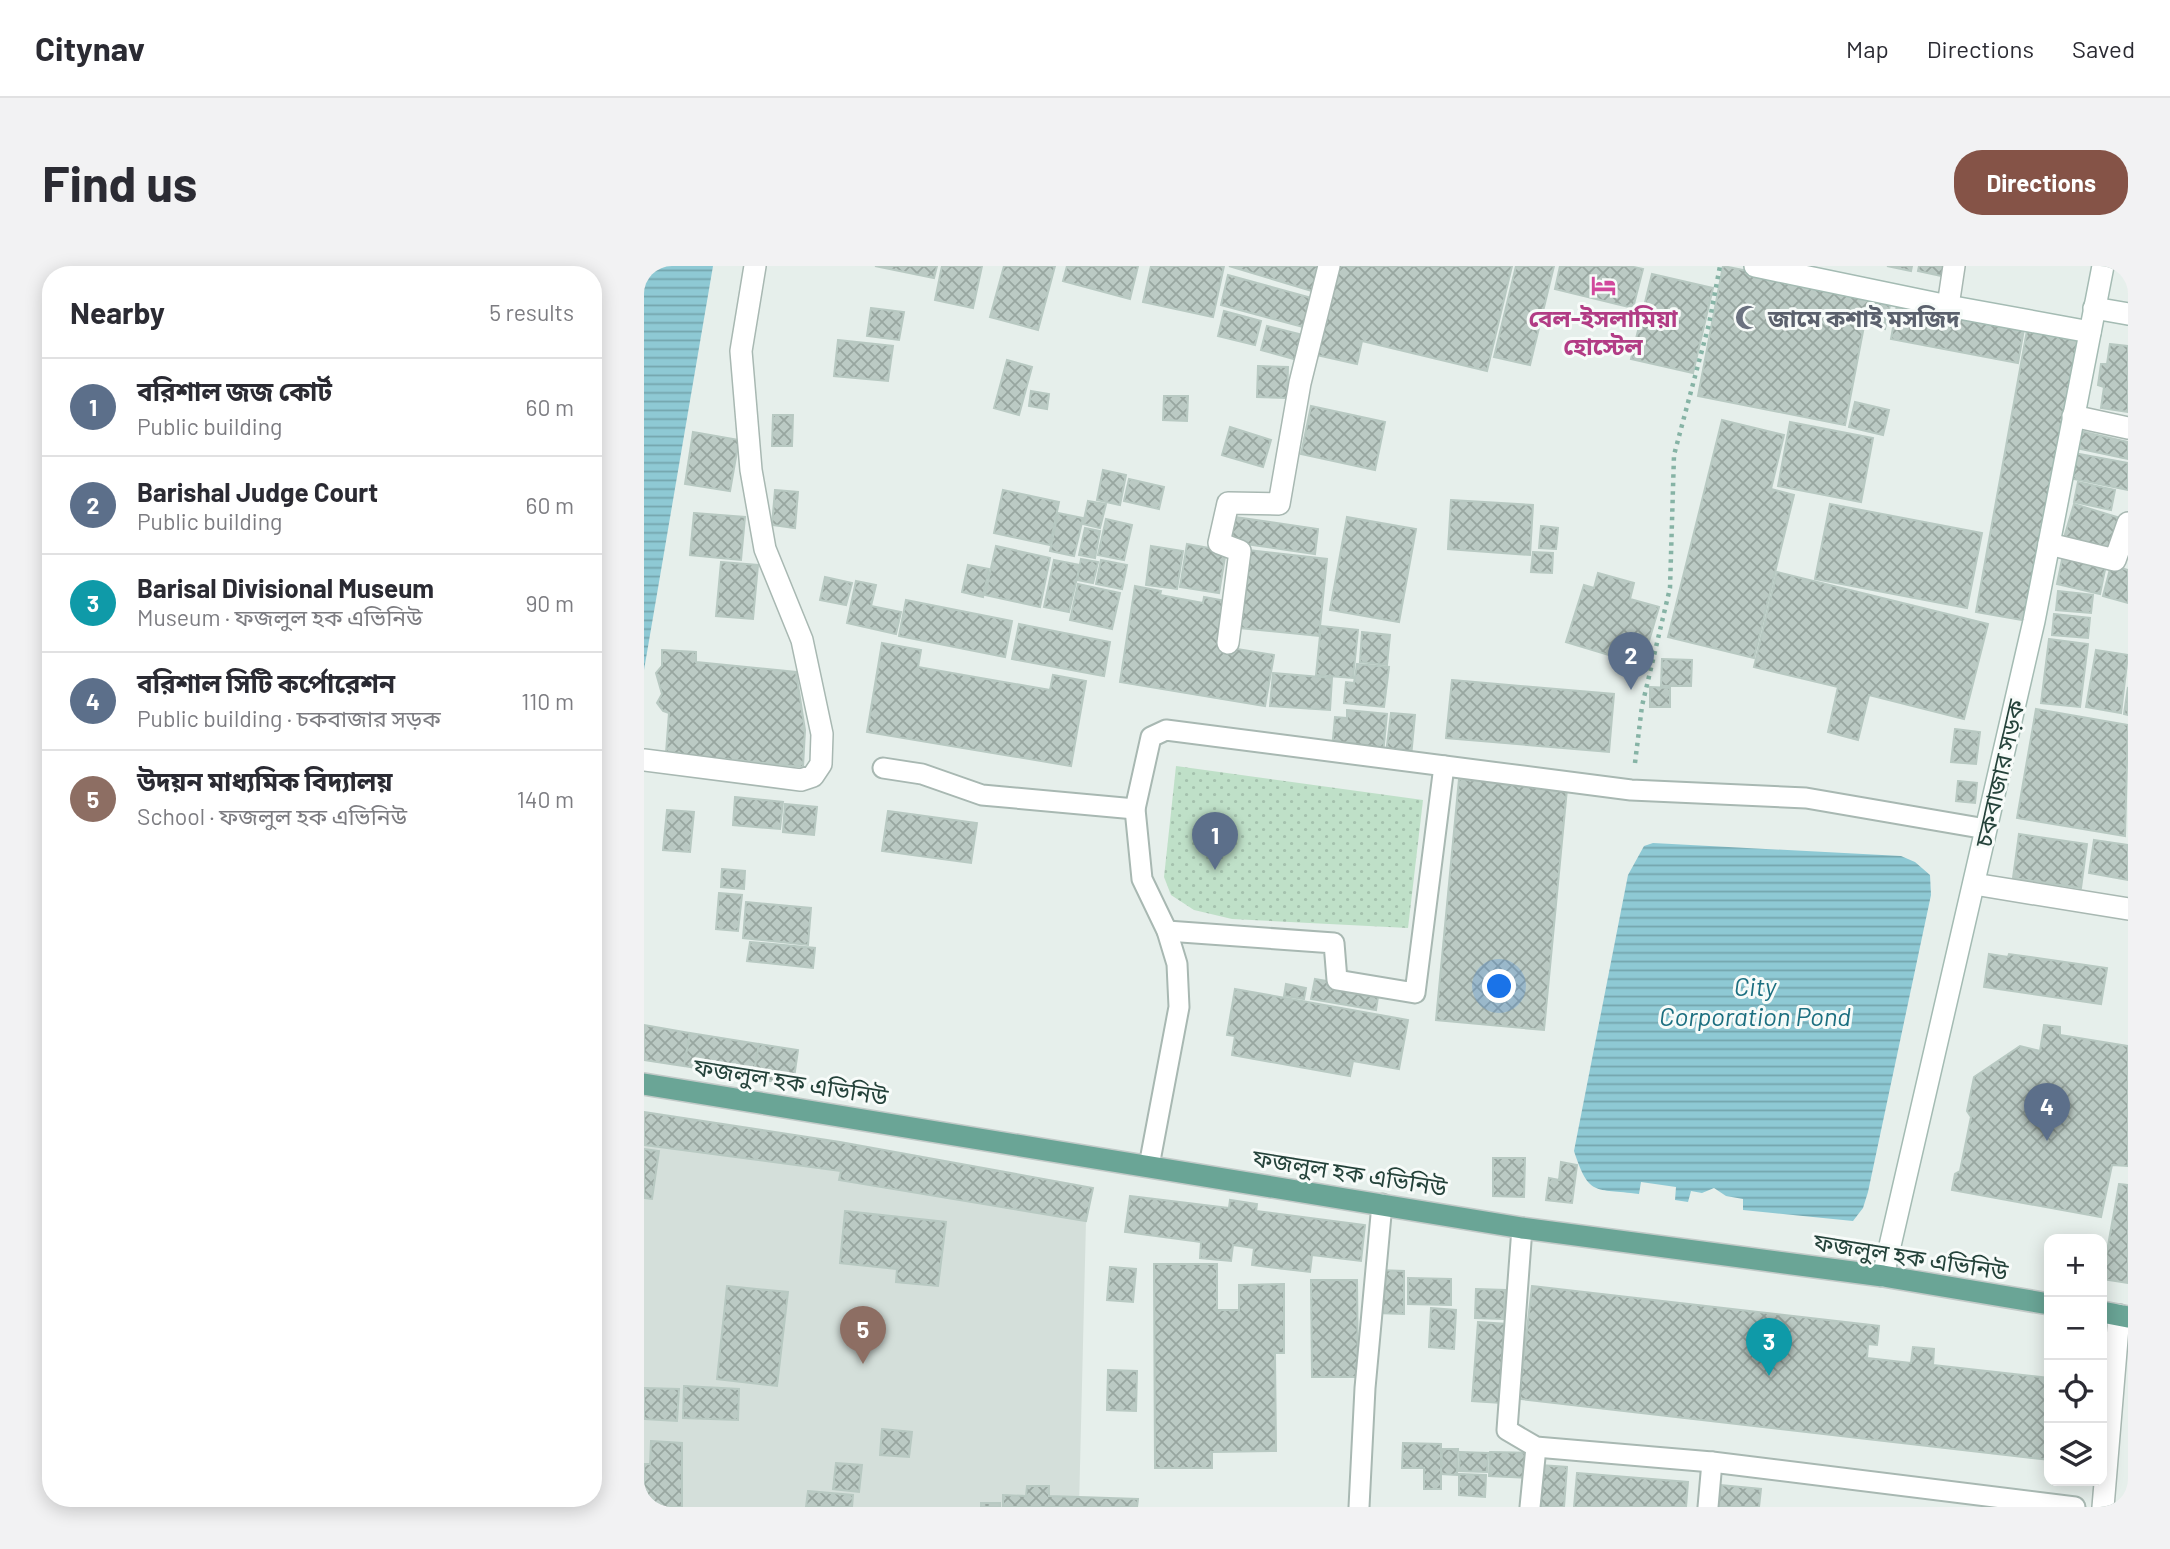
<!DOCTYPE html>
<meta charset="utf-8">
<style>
body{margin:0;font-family:Barlow,"Noto Sans Bengali",sans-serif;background:#f2f2f3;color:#2b2b33}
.controls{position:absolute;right:21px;bottom:21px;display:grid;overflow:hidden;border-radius:14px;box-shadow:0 4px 18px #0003}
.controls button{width:63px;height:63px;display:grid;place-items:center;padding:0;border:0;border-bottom:2px solid #e1e1e2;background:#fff;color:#2b2b33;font:35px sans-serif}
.you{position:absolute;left:856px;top:721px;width:24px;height:24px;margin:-18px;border:5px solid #fff;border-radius:50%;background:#1a73e8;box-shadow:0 0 0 10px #1a73e833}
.badge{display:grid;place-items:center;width:46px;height:46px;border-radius:50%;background:#855347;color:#fff;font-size:23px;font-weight:700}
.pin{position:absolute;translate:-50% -58px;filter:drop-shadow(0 2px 4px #0008)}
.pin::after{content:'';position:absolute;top:37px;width:24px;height:21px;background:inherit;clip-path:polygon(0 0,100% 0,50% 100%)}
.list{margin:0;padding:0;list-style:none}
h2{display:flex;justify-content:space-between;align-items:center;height:91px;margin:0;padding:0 28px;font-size:30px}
h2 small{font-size:23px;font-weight:400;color:#7c7c81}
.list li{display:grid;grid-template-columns:46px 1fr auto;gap:21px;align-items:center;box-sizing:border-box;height:98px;padding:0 28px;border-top:2px solid #e1e1e2}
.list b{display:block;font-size:26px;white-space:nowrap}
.list p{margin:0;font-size:23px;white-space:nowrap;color:#7c7c81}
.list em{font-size:23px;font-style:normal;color:#7c7c81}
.icon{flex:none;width:38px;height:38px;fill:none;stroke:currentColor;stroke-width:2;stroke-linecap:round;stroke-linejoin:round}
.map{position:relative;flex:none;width:1484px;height:1241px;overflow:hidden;border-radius:28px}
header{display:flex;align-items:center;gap:42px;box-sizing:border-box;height:98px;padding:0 35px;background:#fff;border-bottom:2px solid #e1e1e2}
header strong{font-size:33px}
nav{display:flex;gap:38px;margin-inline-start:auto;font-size:24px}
.intro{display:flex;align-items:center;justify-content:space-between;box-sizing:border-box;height:168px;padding:0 42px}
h1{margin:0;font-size:49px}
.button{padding:18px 32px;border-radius:28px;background:#855347;color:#fff;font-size:24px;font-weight:700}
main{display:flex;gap:42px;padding:0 42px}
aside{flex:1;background:#fff;border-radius:28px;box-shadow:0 4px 18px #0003}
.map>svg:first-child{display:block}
.built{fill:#d4dfda}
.grass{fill:url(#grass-dots)}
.water{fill:url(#water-rules)}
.building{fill:url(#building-cross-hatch);stroke:#b8c9c2;stroke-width:2}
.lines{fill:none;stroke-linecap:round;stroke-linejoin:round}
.lane-casing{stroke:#a8b8b2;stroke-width:23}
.street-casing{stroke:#a8b8b2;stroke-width:24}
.secondary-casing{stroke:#a4bbb3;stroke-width:24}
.primary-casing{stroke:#c2cac8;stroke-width:24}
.path{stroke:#86b3a5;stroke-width:4.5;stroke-dasharray:3.5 5;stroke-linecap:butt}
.lane{stroke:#fff;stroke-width:19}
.street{stroke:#fff;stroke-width:21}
.secondary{stroke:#fff;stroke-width:21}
.primary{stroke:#6aa596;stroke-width:21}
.labels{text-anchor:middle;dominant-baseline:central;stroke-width:6;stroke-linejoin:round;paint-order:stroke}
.hotel-label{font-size:24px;font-weight:bold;fill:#b23c85;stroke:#f7fbf9}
.worship-label{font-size:24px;font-weight:bold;fill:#5b616d;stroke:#f7fbf9;text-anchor:start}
.street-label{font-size:24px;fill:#24423a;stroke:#f7fbf9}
.water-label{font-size:26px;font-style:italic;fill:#1c6f80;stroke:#f7fbf9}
</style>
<header>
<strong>Citynav</strong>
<nav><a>Map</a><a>Directions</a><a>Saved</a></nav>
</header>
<div class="intro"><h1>Find us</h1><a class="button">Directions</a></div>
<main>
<aside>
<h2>Nearby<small>5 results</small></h2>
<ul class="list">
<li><span class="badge" style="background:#5c6f8a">1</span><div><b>বরিশাল জজ কোর্ট</b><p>Public building</p></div><em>60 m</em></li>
<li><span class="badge" style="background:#5c6f8a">2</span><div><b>Barishal Judge Court</b><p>Public building</p></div><em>60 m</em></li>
<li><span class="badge" style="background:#0f9aa8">3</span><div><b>Barisal Divisional Museum</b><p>Museum · ফজলুল হক এভিনিউ</p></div><em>90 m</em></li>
<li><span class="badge" style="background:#5c6f8a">4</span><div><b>বরিশাল সিটি কর্পোরেশন</b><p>Public building · চকবাজার সড়ক</p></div><em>110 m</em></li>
<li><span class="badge" style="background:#8d6e63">5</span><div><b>উদয়ন মাধ্যমিক বিদ্যালয়</b><p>School · ফজলুল হক এভিনিউ</p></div><em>140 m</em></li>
</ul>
</aside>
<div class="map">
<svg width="1484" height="1241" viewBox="0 0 1484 1241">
<defs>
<pattern id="grass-dots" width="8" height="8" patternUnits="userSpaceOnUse" patternTransform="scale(1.75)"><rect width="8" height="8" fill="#bfe0c8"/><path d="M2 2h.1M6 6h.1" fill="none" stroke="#a4c1ad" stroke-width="1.8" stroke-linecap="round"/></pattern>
<pattern id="water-rules" width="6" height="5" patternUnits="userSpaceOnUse" patternTransform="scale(1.75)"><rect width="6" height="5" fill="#8ec9d4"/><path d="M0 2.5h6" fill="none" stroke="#74a5ad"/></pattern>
<pattern id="building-cross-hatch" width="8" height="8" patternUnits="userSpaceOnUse" patternTransform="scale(1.75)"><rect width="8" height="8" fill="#bbcac4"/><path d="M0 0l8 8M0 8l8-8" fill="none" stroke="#98a6a0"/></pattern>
</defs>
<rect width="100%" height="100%" fill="#e6efeb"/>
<polygon class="built" points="0,879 197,905 196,914 442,955 435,1241 0,1241"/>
<polygon class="grass" points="532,500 779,534 764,662 588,653 550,644 527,629 520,611"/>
<g class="water">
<polygon points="0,0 69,0 0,404"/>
<path d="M1009,577l248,13 14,6 15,13 1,20 -63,297 -5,16 -10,13 -110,-11v-11l-17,-3 -12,-8 -12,5 -11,-2 -3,11 -13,-2 1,-13 -35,-5 -2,12c-45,-6 -50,3 -65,-43l54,-276 16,-29z"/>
</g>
<g class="building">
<polygon points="231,0 293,0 290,12"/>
<polygon points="298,0 338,0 329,42 291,34"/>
<polygon points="360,0 411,0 394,64 346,51"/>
<polygon points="423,0 494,0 486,33 419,15"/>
<polygon points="507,0 580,0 569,51 499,36"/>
<polygon points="585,0 677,0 671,26"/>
<polygon points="689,0 868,0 843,105 718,75 713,98 668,88"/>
<polygon points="872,0 910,0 886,99 850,91"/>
<polygon points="916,0 985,0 999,3 989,42 911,23"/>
<polygon points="1079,0 1226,29 1201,159 1054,130"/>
<polygon points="1243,0 1268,0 1267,5"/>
<polygon points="1275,0 1304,0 1302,11 1274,5"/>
<polygon points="1008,8 1069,22 1049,107 987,93"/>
<polygon points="584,9 671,33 663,62 577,39"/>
<polygon points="1227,35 1246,39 1241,63 1222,59"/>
<polygon points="1253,39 1380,63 1374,97 1247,73"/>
<polygon points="227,42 260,46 255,74 223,70"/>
<polygon points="580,45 617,55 611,79 574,70"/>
<polygon points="1384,59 1436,69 1384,355 1332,346"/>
<polygon points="623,60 663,70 657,95 617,84"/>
<polygon points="194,74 249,80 244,115 190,110"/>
<polygon points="1466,78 1484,80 1484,146 1457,142 1460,121 1454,119 1457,98 1463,98"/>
<polygon points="363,94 388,101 375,149 350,142"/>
<polygon points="614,100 644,101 643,132 613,131"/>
<polygon points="387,125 405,128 403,143 385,140"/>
<polygon points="520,130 544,130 543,155 519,154"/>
<polygon points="1211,136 1245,144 1239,169 1205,161"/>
<polygon points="667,140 741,156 731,204 657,188"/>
<polygon points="129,149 149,149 148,180 128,180"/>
<polygon points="1078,154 1140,169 1127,223 1150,229 1110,392 1024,371"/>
<polygon points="1146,156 1229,172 1217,236 1134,220"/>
<polygon points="586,161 627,174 619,201 578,189"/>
<polygon points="1436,165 1484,176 1484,193 1432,182"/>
<polygon points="49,166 95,174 86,225 41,218"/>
<polygon points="1430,187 1484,197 1484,224 1425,212"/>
<polygon points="459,204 482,209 476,239 453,234"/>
<polygon points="485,213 520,221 515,243 480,235"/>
<polygon points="1434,216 1471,224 1467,244 1430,236"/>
<polygon points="131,224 154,226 151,262 128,259"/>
<polygon points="359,224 415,236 406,279 350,267"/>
<polygon points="807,234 889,239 886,289 804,283"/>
<polygon points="444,235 462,238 456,262 439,258"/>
<polygon points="1186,238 1338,267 1323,342 1171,313"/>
<polygon points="1430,238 1476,252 1465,289 1419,275"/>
<polygon points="50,247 101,251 97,294 46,289"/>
<polygon points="414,247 439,252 430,290 406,285"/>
<polygon points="591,251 674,263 671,288 587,276"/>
<polygon points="703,251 772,263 755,356 686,344"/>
<polygon points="462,253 488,259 480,294 454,289"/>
<polygon points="897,260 914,262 912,283 895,282"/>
<polygon points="441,262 456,265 451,292 435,289"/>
<polygon points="543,278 582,285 575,327 536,321"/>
<polygon points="352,280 406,292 396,341 341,329"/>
<polygon points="507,280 539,285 533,323 502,319"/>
<polygon points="604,284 683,293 675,370 596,362"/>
<polygon points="1420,284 1463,294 1456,328 1413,318"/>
<polygon points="889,286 909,287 908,307 887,306"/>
<polygon points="437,293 454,296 449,317 433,314"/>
<polygon points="410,294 436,299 425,346 400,341"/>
<polygon points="457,294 483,299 478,323 452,318"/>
<polygon points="77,296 114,299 109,353 72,350"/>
<polygon points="324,299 345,303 339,331 318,326"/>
<polygon points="1467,299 1484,304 1484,337 1459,330"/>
<polygon points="1133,306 1344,358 1320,453 1225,429 1214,474 1184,466 1194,421 1110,401"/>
<polygon points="954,307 990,317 986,333 1015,341 998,399 922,376 940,319 950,322"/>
<polygon points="181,311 208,317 202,339 176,334"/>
<polygon points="212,315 232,319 227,340 257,346 252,368 203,357"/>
<polygon points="434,318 476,327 468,363 426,354"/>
<polygon points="491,320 517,325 516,329 559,337 560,331 582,335 575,380 630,389 621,440 476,416"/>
<polygon points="1414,325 1449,329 1447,347 1412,344"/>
<polygon points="262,334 368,355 361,391 255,370"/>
<polygon points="1410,348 1446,352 1444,372 1408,369"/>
<polygon points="375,358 466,376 460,410 368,393"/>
<polygon points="677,360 714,364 709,412 672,409"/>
<polygon points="718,366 746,369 743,399 716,396"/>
<polygon points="1405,373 1444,378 1436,441 1397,437"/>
<polygon points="238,377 277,384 274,401 406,424 409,409 442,415 427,500 223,466"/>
<polygon points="18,384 52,386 52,396 152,406 161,464 159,501 22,487 25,447 19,445 13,437 18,428 12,407 18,400"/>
<polygon points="1452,384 1484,389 1477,447 1442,441"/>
<polygon points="1018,393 1048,394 1047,420 1017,420"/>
<polygon points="713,398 745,401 740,441 700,437 702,416 710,417"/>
<polygon points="629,407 688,412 686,444 626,440"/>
<polygon points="808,414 970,428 965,486 802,472"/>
<polygon points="1006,421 1026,422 1026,441 1006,441"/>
<polygon points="1484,421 1484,449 1480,448"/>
<polygon points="1392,443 1484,459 1481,570 1373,552"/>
<polygon points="703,444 743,448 739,488 688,483 691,451 703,452"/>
<polygon points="747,447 771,449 767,491 742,488"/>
<polygon points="1311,463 1336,466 1332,498 1307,496"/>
<polygon points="815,513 923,523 900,764 792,754"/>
<polygon points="1314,515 1333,517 1331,537 1312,535"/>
<polygon points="91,531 139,536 136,563 89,559"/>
<polygon points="141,538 173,541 170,569 139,566"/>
<polygon points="23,544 50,546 46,586 19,584"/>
<polygon points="244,545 333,557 327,597 238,585"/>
<polygon points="1375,568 1443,578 1437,622 1369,612"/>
<polygon points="1450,574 1484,579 1484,614 1445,607"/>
<polygon points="78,603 101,605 100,623 77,621"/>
<polygon points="75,627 98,629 94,665 72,663"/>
<polygon points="102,636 167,642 164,679 99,672"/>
<polygon points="106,676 171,682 169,702 103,695"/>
<polygon points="1345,688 1364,691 1365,688 1463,702 1457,738 1340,721"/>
<polygon points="671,713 735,724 732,744 667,733"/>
<polygon points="642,718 662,722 660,733 640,730"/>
<polygon points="591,723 764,754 755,803 709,795 706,810 588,789 591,770 583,769"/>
<polygon points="0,759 46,767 40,800 0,794"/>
<polygon points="1400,759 1416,761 1416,769 1484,780 1484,900 1468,899 1457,951 1308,924 1311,908 1316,905 1327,851 1323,845 1330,811 1376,780 1396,785"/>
<polygon points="46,767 115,778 109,812 40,800"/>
<polygon points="115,778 154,784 149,819 109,812"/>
<polygon points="0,846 196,876 449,922 442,955 195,914 197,905 0,879"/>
<polygon points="0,883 15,885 8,933 0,932"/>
<polygon points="849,892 881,892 880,931 849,930"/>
<polygon points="917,896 933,899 928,937 902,934 905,912 915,914"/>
<polygon points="1475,918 1484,919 1484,1017 1458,1013"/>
<polygon points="486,930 585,942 586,934 613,938 612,945 721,959 717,995 668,989 666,1006 608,999 610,982 589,979 587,995 556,992 557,976 481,966"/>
<polygon points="201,945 302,956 294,1020 252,1016 253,1003 196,997"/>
<polygon points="510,998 573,998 573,1044 595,1044 595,1019 640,1018 640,1087 631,1087 632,1185 568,1186 568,1202 511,1202"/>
<polygon points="466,1001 492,1003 489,1036 463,1034"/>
<polygon points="734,1004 760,1005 760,1048 733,1047"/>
<polygon points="764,1012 807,1013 807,1039 764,1038"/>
<polygon points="667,1014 713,1014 714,1111 668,1111"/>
<polygon points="83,1020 144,1026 133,1120 73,1113"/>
<polygon points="888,1020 1235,1060 1233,1079 1224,1078 1223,1092 1267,1097 1269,1081 1290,1083 1289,1099 1405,1112 1405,1194 868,1132 871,1106 878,1107"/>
<polygon points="832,1023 861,1024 860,1053 831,1052"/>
<polygon points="787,1042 812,1044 810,1083 785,1081"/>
<polygon points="834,1056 864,1058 858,1137 828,1135"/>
<polygon points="464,1104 493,1105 492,1145 463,1144"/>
<polygon points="40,1120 95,1123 94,1154 39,1152"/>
<polygon points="0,1122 35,1123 33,1155 0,1153"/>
<polygon points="238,1163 268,1166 265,1191 236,1189"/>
<polygon points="7,1175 38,1177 38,1241 0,1241 0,1198 6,1198"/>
<polygon points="759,1177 797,1178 797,1223 780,1223 780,1202 758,1202"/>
<polygon points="798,1183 814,1183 813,1209 797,1208"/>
<polygon points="816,1186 844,1187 843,1206 815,1205"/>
<polygon points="846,1186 890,1187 889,1212 845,1210"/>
<polygon points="192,1197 218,1199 215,1226 189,1223"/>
<polygon points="896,1199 923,1201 920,1241 893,1241"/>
<polygon points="933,1207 1044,1216 1042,1241 930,1241"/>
<polygon points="815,1208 842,1209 841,1231 815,1229"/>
<polygon points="1076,1219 1117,1223 1115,1241 1075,1241"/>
<polygon points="383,1220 405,1220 405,1230 494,1233 493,1241 359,1241 359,1229 382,1230"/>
<polygon points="164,1225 209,1229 208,1241 162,1241"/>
<rect x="337" y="1237" width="19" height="4"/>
</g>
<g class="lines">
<defs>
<g id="lane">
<polyline points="239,502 278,508 338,529 491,543"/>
<polyline points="523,665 690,677 693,714 771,727 800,500"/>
<polyline points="505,900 535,741 533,698 523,665 498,613 491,543 507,471 522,464 987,524 1162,532 1342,563"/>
<polyline points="878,962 863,1164 892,1181 1068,1196 1431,1241"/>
<polyline points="715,1241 721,1122 738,938"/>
<polyline points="886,1241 892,1181"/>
<polyline points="1064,1241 1068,1196"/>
</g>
<g id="street">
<polyline points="1304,40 1310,0"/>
<polyline points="1429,150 1484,162"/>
<polyline points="1405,278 1471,294 1484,257"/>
<polyline points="584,377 596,285 575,277 584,237 635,238 656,117 685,0"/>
<polyline points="0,494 157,514 169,510 177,498 178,468 158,374 121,283 107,204 97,85 111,0"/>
<polyline points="1330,618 1484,643"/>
<polyline points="1459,1241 1475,1049"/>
</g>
<g id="secondary">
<polyline points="1111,0 1304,40 1446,66"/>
<polyline points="1450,42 1484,48"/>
<polyline points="1239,1010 1390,355 1459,0"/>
</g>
<g id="primary">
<polyline points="0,818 878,962 1239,1010 1405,1038"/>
<polyline points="1458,1046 1484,1051"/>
</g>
</defs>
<use href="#lane" class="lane-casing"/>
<use href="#street" class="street-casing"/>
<use href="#secondary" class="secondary-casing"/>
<use href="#primary" class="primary-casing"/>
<polyline class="path" points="991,497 998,440 1026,322 1030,189 1065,58 1076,0"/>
<use href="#lane" class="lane"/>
<use href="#street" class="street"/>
<use href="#secondary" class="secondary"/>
<use href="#primary" class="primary"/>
</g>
<defs>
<symbol id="hotel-bare" viewBox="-9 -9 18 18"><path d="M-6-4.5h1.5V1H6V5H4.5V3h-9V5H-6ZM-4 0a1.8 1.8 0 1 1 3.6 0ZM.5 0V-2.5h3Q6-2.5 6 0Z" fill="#d1479c" stroke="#f7fbf9" stroke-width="2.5" paint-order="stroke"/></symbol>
<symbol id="mosque-bare" viewBox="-9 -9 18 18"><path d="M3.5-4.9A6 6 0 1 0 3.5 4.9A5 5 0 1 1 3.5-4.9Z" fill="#6b7280" stroke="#f7fbf9" stroke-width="2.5" paint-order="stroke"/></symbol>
</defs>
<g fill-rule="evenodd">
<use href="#hotel-bare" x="942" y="2" width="35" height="35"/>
<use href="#mosque-bare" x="1086" y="34" width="35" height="35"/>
</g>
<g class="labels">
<g class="hotel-label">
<text x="959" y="51">বেল-ইসলামিয়া<tspan x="959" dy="28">হোস্টেল</tspan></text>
</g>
<g class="worship-label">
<text x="1124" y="51">জামে কশাই মসজিদ</text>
</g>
<g class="street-label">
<text transform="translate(1355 507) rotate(-77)">চকবাজার সড়ক</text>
<text transform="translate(147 815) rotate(9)">ফজলুল হক এভিনিউ</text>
<text transform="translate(706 906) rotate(9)">ফজলুল হক এভিনিউ</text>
<text transform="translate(1267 990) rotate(9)">ফজলুল হক এভিনিউ</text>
</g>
<g class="water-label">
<text x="1111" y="719">City<tspan x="1111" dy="30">Corporation Pond</tspan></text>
</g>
</g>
</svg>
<div class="controls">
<button>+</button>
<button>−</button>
<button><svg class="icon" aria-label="locate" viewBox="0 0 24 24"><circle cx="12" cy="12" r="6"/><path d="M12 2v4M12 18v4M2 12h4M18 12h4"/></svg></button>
<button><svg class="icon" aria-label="layers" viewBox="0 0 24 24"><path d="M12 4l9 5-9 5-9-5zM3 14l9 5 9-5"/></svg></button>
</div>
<div class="you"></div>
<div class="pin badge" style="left:571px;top:604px;background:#5c6f8a">1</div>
<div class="pin badge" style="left:987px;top:424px;background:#5c6f8a">2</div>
<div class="pin badge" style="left:1125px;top:1110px;background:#0f9aa8">3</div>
<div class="pin badge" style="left:1403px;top:875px;background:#5c6f8a">4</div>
<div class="pin badge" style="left:219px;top:1098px;background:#8d6e63">5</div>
</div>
</main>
